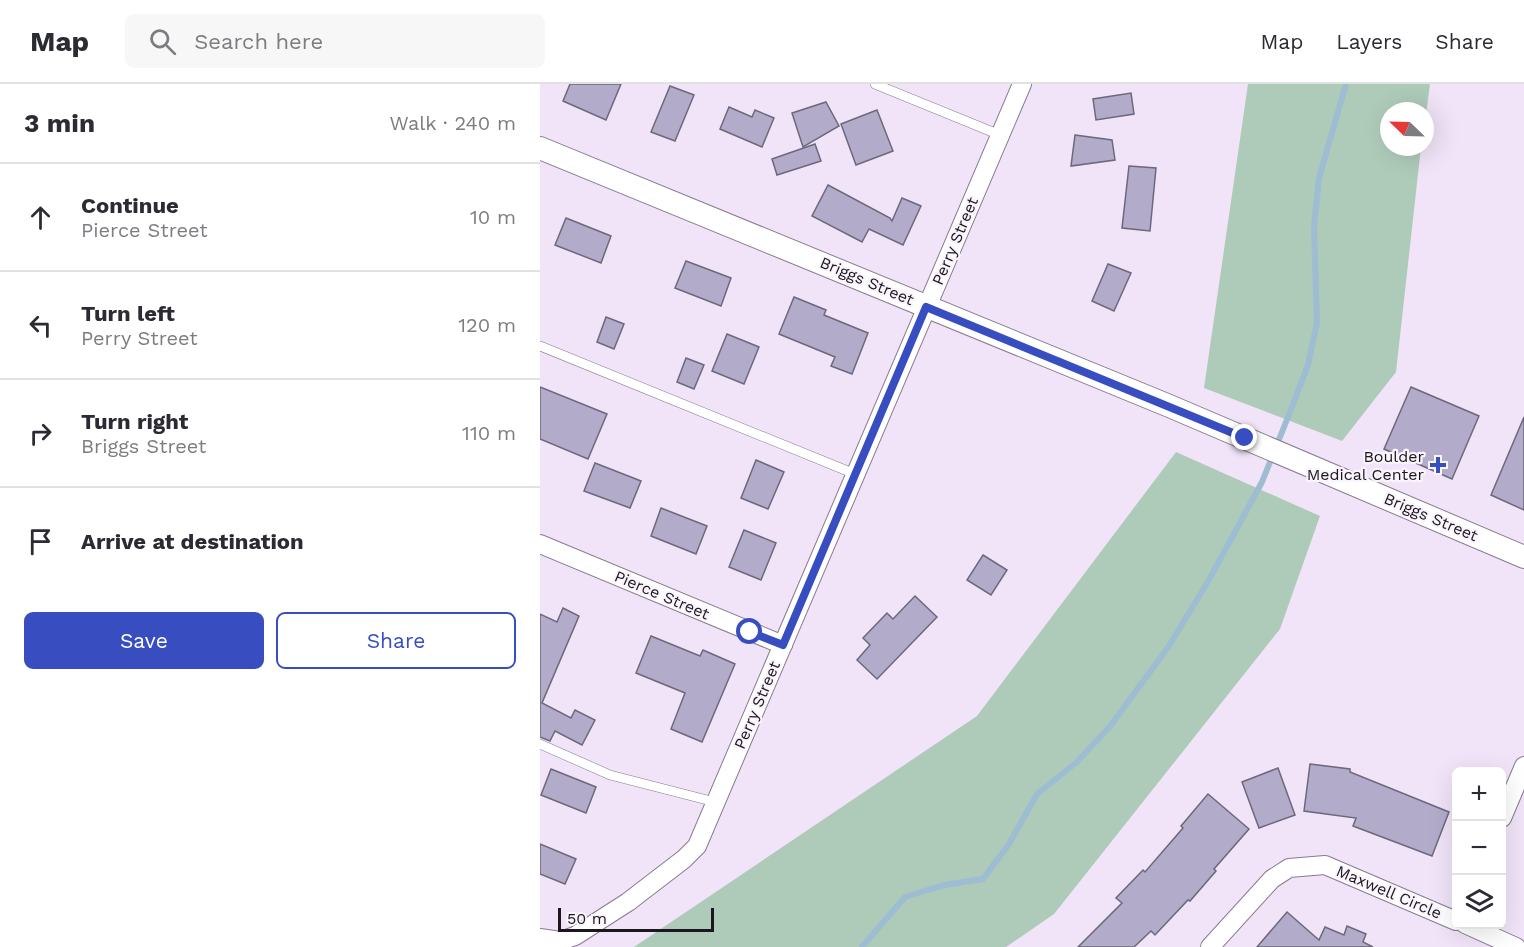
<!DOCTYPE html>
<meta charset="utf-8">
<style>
body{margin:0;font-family:"Work Sans",sans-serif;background:#f7f7f7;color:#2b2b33}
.controls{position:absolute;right:18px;bottom:18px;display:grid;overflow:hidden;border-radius:9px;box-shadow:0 6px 24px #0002}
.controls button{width:54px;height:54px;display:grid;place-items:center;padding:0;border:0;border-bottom:2px solid #e1e1e2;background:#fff;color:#2b2b33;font:30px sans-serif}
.compass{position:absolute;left:840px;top:18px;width:54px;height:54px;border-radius:50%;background:#fff;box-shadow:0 6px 24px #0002;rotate:293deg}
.scale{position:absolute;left:18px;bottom:15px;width:156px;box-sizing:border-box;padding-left:6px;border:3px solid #1c171e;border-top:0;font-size:16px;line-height:21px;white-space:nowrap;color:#1c171e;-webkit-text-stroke:4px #faf5fd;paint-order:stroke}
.stop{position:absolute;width:18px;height:18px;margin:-14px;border:4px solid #384ec0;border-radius:50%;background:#fff}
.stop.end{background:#384ec0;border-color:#fff;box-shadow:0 2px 6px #0008}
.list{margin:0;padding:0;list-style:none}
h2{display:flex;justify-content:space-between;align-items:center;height:78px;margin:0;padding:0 24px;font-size:26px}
h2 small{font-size:20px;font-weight:400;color:#7c7c81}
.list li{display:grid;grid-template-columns:39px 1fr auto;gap:18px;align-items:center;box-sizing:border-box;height:108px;padding:0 24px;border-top:2px solid #e1e1e2}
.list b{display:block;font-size:22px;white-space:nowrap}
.list p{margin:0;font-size:20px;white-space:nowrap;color:#7c7c81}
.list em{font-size:20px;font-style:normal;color:#7c7c81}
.actions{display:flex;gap:12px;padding:18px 24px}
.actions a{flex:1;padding:14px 0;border:2px solid #384ec0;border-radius:9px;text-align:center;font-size:21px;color:#384ec0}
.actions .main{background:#384ec0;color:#fff}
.icon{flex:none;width:33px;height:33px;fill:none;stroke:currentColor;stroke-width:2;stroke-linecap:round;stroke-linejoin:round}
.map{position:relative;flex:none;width:984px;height:863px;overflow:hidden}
header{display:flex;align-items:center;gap:36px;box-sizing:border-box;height:84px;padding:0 30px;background:#fff;border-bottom:2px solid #e1e1e2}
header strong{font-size:28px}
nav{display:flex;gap:33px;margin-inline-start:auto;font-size:21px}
.search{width:420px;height:54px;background:#f7f7f7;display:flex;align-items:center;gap:15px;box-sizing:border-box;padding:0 21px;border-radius:9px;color:#7c7c81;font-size:22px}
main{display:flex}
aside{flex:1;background:#fff}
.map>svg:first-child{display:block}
.green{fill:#aecab9}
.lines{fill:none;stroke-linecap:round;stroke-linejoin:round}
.stream{stroke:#9ebdd2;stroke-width:6}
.building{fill:#b2abca;stroke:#6d687b;stroke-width:1.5}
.service-casing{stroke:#877c8d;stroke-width:10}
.minor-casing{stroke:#877c8d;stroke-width:20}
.tertiary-casing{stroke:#877c8d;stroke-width:24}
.service{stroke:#fff;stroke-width:9}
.minor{stroke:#fff;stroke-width:18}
.tertiary{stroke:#fff;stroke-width:22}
.route{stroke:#384ec0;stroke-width:8}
.poi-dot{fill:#384ec0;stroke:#faf5fd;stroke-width:2}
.labels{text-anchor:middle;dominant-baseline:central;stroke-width:4.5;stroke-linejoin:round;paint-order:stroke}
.street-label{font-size:16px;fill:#1c171e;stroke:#faf5fd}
.poi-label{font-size:16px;fill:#1c171e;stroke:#faf5fd;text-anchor:end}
</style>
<header>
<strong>Map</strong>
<div class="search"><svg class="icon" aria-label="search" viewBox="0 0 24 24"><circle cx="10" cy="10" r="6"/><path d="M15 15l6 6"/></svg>Search here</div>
<nav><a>Map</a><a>Layers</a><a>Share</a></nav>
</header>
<main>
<aside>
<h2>3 min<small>Walk · 240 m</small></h2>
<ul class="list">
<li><svg class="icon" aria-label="ahead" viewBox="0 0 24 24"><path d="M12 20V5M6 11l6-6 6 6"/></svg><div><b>Continue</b><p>Pierce Street</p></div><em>10 m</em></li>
<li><svg class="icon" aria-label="left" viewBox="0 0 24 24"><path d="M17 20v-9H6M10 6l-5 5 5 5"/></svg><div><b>Turn left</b><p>Perry Street</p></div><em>120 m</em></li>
<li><svg class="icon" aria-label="right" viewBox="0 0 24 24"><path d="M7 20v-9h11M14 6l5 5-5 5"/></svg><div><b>Turn right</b><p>Briggs Street</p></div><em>110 m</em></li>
<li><svg class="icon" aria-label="arrive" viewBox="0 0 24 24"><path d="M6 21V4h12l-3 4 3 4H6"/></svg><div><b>Arrive at destination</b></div></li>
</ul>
<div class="actions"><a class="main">Save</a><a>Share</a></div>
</aside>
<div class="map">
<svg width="984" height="863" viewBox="0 0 984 863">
<rect width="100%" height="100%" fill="#f1e4f8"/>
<g class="green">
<polygon points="708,0 890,0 885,38 885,27 849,27 849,63 881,63 856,288 802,357 664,304"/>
<polygon points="636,368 780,432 740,545 514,830 466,863 94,863 437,632"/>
</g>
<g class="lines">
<polyline class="stream" points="322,863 365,813 404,801 443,795 469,760 497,710 537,678 571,641 629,562 670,494 722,398 750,328 768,281 777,239 774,143 779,94 806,0"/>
</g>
<g class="building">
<polygon points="30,0 81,0 66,36 23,17"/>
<polygon points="130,2 154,11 135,57 111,48"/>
<polygon points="591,9 594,30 556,36 553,15"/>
<polygon points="286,18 299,42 263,63 252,29"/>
<polygon points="189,23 212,33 215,26 234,34 222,63 180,45"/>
<polygon points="337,26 353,67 316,81 301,40"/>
<polygon points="535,51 572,56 575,76 531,82"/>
<polygon points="275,60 281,77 237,91 232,75"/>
<polygon points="589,82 616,84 610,147 582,144"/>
<polygon points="288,101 350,134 352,137 362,114 381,122 363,161 329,145 322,158 272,132"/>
<polygon points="26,134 71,152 61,179 15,161"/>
<polygon points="146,177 191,194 181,222 135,204"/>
<polygon points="568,180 591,189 574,227 552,217"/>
<polygon points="254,213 286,226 284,231 328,249 312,290 291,282 295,273 239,250"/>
<polygon points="66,233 84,240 74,265 57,258"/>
<polygon points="187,250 219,263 204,300 172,287"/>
<polygon points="146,274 164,281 154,305 137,298"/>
<polygon points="0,303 67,330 48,375 0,355"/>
<polygon points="871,303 939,332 912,395 844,365"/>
<polygon points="984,333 984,426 951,411"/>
<polygon points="216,376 244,388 228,425 201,414"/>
<polygon points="55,379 101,397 90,424 44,407"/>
<polygon points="121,424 167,442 156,470 111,452"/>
<polygon points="204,446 236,459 221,496 189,483"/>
<polygon points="443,471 467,486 451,511 427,496"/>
<polygon points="375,512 397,533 337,595 317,576 330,561 323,554 347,529 353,535"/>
<polygon points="23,524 39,532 2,619 31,634 35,626 55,636 42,661 15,647 10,657 0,653 0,530 17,538"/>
<polygon points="111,552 160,572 163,566 195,580 162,658 131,645 145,609 96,589"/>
<polygon points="770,680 810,685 810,688 909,728 892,772 813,742 816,734 764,727"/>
<polygon points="738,684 755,731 719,744 702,698"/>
<polygon points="11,685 56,703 46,729 1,711"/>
<polygon points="668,710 709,745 674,785 676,787 650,817 648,816 615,851 611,847 594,863 538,863 582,819 576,814 603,786 605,788 643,744 641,742"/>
<polygon points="0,760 36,775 25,800 0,790"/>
<polygon points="747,828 779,856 785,843 804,851 807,842 826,850 823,858 833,863 717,863"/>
</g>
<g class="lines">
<defs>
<g id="service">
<polyline points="335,0 460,51"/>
<polyline points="0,262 315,390"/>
<polyline points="0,660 70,691 175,718"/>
</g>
<g id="minor">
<polyline points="0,460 243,561"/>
<polyline points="962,734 984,682"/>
<polyline points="925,840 976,863"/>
<polyline points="0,854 20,857 35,852 88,818 144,775 157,762 482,0"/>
<polyline points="670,863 732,795 749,784 785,781 916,837"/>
</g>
<polyline id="tertiary" points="0,64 627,321 984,473"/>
</defs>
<use href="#service" class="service-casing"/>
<use href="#minor" class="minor-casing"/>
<use href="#tertiary" class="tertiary-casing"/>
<use href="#service" class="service"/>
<use href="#minor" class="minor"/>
<use href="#tertiary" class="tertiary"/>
</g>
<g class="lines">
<polyline class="route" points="210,548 243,561 386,223 705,354"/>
</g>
<path class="poi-dot" d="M895 372h6v6h6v6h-6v6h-6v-6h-6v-6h6z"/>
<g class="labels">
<g class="street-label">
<text transform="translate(415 157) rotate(-67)">Perry Street</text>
<text transform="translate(327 197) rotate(23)">Briggs Street</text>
<text transform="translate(891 433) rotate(23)">Briggs Street</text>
<text transform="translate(122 511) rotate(23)">Pierce Street</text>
<text transform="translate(217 621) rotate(-67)">Perry Street</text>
<text transform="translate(849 808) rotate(23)">Maxwell Circle</text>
</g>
<g class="poi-label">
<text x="884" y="372">Boulder<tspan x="884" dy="18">Medical Center</tspan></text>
</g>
</g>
</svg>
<div class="controls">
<button>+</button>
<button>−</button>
<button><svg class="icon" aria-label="layers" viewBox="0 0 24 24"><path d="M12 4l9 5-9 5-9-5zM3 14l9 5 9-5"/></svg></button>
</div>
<svg class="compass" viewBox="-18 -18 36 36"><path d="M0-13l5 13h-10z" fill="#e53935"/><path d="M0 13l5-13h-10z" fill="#7c7c81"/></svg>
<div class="scale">50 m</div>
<div class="stop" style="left:210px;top:548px"></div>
<div class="stop end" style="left:705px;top:354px"></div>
</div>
</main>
